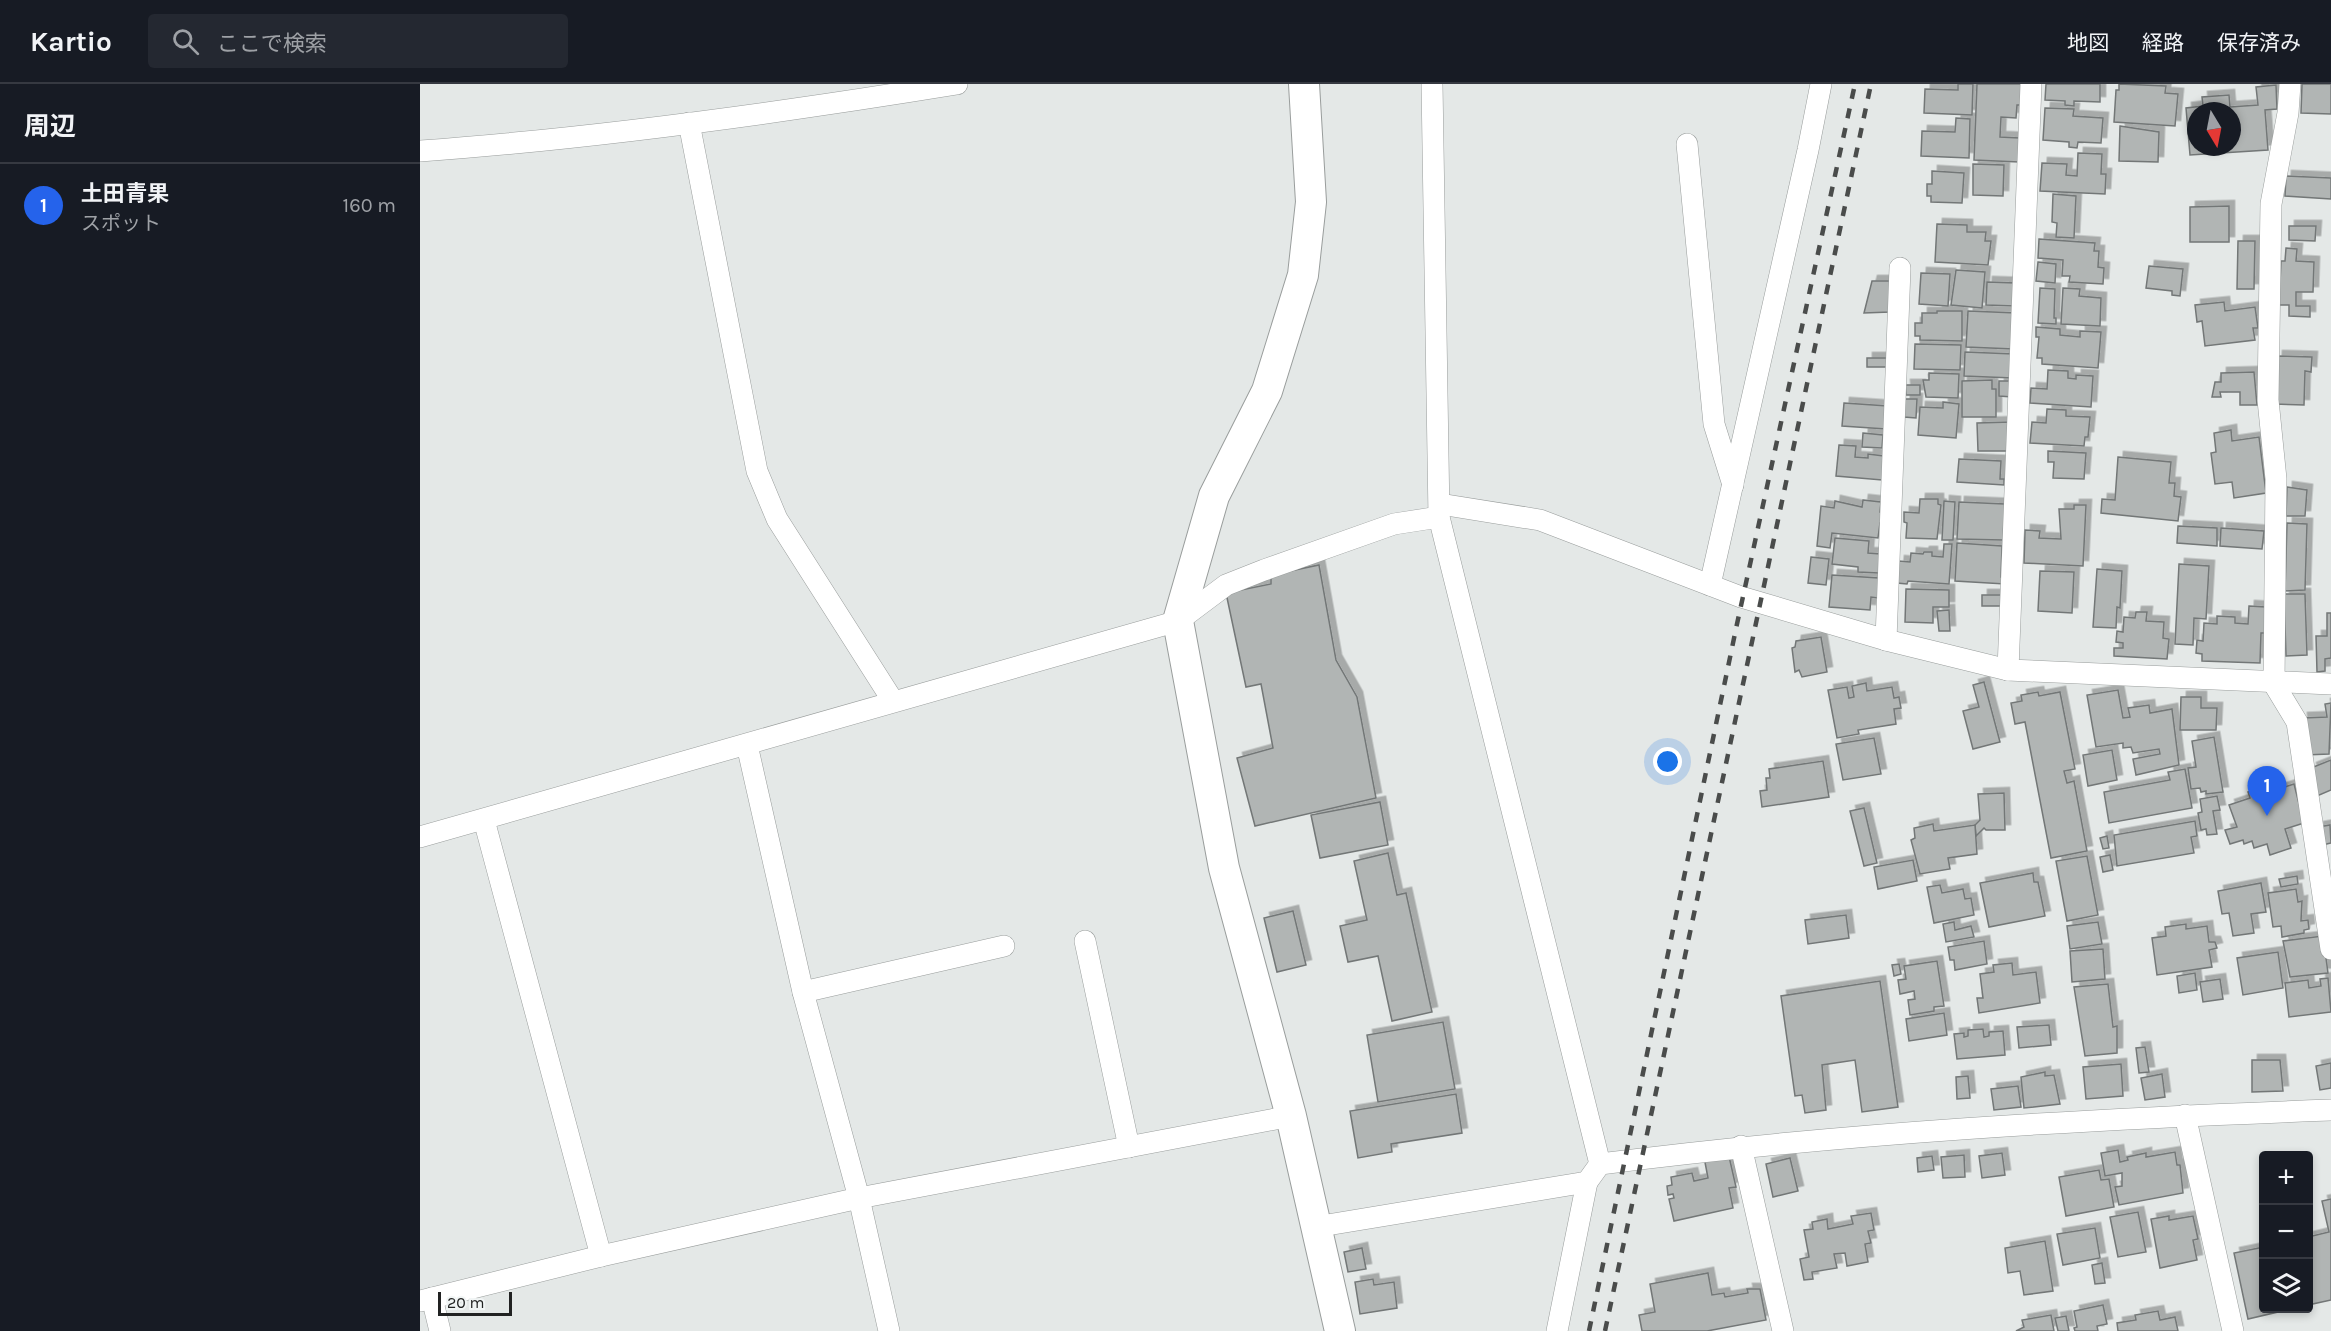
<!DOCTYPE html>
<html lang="ja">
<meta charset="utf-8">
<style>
body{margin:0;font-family:Karla,"Noto Sans JP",sans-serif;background:#242831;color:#f1f3f6}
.controls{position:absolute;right:18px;bottom:18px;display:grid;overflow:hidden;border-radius:6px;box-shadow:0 3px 9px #0003}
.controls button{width:54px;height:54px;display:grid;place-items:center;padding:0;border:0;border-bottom:2px solid #363941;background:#171b24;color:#f1f3f6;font:30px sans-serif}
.compass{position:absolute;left:1767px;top:18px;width:54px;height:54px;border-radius:50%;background:#171b24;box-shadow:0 3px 9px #0003;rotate:170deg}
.scale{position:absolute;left:18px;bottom:15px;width:74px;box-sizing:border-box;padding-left:6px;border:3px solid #212222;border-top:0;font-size:16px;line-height:21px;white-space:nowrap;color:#212222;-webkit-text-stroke:4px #f1f5f5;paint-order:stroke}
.you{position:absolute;left:1248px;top:678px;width:21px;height:21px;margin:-15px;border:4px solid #fff;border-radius:50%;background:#1a73e8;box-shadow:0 0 0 9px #1a73e833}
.badge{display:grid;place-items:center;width:39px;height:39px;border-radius:50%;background:#2563eb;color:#fff;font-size:20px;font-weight:700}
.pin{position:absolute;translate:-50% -50px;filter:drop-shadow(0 2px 3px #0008)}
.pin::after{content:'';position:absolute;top:32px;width:21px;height:18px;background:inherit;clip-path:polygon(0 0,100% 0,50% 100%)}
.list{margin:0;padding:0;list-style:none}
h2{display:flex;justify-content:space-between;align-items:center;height:78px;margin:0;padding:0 24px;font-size:26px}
h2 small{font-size:20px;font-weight:400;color:#9ea1a6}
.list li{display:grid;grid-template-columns:39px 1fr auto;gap:18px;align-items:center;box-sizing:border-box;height:84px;padding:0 24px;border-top:2px solid #363941}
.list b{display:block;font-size:22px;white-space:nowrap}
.list p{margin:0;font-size:20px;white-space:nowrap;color:#9ea1a6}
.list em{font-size:20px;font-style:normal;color:#9ea1a6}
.icon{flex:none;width:33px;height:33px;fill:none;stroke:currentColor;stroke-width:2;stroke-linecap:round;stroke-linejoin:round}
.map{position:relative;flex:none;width:1911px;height:1247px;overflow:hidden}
header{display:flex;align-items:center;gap:36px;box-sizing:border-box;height:84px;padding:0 30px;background:#171b24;border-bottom:2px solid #363941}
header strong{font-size:28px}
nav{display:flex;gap:33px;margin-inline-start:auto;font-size:21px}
.search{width:420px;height:54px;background:#242831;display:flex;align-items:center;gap:15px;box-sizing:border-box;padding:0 21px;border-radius:6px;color:#9ea1a6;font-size:22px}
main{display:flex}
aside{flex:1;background:#171b24}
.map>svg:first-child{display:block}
.building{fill:#b1b5b4;stroke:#737777;stroke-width:1.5;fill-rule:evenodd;filter:url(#shadow)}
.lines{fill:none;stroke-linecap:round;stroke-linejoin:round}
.street-casing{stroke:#999d9c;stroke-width:22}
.secondary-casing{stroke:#999d9c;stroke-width:32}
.street{stroke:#fff;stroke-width:21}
.secondary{stroke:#fff;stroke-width:30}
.rail{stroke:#4a4c4b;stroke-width:4.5;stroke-dasharray:10 10;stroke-linecap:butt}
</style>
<header>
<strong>Kartio</strong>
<div class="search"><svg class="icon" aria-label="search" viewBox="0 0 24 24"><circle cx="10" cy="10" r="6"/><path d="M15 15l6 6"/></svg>ここで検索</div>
<nav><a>地図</a><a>経路</a><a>保存済み</a></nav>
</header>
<main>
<aside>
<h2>周辺<small></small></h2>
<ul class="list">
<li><span class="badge">1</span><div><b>土田青果</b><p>スポット</p></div><em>160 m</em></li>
</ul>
</aside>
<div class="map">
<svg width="1911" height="1247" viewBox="0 0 1911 1247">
<defs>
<filter id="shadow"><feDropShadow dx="5.5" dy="-5.5" stdDeviation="0" flood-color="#0004"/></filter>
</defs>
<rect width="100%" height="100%" fill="#e4e8e7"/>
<g class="building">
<polygon points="1538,0 1553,0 1552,31 1504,29 1505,5 1538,6"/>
<polygon points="1557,0 1606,0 1605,21 1597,21 1596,34 1581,33 1580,53 1600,54 1599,78 1554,76"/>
<polygon points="1626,0 1680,0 1680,18 1654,17 1654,22 1645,21 1645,17 1625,16"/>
<polygon points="1699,0 1746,2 1745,9 1758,10 1755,42 1694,38 1696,6 1699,6"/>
<polygon points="1882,0 1911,0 1911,30 1881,29"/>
<path d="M1856,1l1,24 -12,1 3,40 -78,5 -4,-47 17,-2 -1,-9 27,-2 1,12 28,-2 -2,-18zM1776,27h36v36h-36z"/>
<polygon points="1625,24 1654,25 1653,32 1683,34 1681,59 1658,58 1657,64 1649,63 1649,58 1623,56"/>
<polygon points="1536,34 1550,35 1549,74 1501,72 1502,47 1535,48"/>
<polygon points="1700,42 1739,48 1738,78 1699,77"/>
<polygon points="1658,69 1682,70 1681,90 1686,90 1685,110 1620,107 1622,79 1647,80 1646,91 1657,92"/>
<polygon points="1553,80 1584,81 1583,112 1553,111"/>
<polygon points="1512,87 1544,89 1542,119 1511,118 1511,112 1507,112 1507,100 1512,100"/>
<polygon points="1866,92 1911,94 1911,115 1865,112"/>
<polygon points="1633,110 1656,112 1654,154 1636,153 1637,139 1632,138"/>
<polygon points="1809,122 1809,158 1770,158 1770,123"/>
<polygon points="1517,140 1547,141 1547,148 1566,148 1565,157 1571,157 1568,181 1515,178"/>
<polygon points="1869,142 1896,142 1895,157 1869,156"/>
<polygon points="1619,155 1675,159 1674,167 1679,167 1678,183 1684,184 1683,200 1649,198 1650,192 1642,192 1643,176 1618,174"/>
<polygon points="1818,157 1835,157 1834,205 1817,205"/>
<polygon points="1866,164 1877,165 1876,177 1894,178 1893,208 1876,208 1876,222 1890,222 1890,233 1869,232 1869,221 1859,221 1861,177 1865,177"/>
<polygon points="1618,178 1636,180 1635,199 1616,197"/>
<polygon points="1729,182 1763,185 1760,212 1752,211 1752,207 1726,204"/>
<polygon points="1536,186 1565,188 1562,224 1531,221"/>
<polygon points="1501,189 1530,190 1528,222 1499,220"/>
<polygon points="1452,197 1470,197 1470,228 1444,229"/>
<polygon points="1567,198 1596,199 1595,222 1566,221"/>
<polygon points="1620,204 1635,205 1634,234 1636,234 1636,240 1618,239"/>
<polygon points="1643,204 1660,205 1659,212 1681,214 1680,242 1641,240"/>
<polygon points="1804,218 1805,227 1835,223 1838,244 1833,244 1835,256 1785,262 1782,237 1777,238 1775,221"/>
<polygon points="1517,227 1542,227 1542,257 1500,256 1500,252 1495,252 1495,239 1502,239 1502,229 1517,229"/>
<polygon points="1548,227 1597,229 1594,265 1546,263"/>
<polygon points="1616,243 1640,245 1640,251 1660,253 1660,247 1681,248 1678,284 1622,280 1622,274 1617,274 1619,253 1616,253"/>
<polygon points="1495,260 1541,261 1540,286 1494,285"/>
<polygon points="1545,268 1594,270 1593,294 1544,292"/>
<polygon points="1857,272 1892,273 1891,288 1885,287 1884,321 1855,320"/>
<rect x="1447" y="274" width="20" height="9"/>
<polygon points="1628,286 1648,287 1648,294 1656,295 1656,291 1673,292 1671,323 1610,319 1611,304 1627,305"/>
<polygon points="1834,288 1837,321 1820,321 1820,308 1800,308 1801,313 1792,313 1795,298 1801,298 1801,289"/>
<polygon points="1509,289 1539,290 1538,314 1506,313 1503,296 1509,296"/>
<polygon points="1572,296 1572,305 1576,305 1576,333 1542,333 1542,297"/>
<polygon points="1579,297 1593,297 1592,313 1579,312"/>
<polygon points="1485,301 1500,301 1500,311 1486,311"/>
<polygon points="1485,315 1497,315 1496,334 1484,333"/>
<polygon points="1523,318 1539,320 1536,354 1498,351 1500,323 1523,324"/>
<polygon points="1424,319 1468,322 1466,345 1422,342"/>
<polygon points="1627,325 1646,326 1646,332 1670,333 1668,353 1665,353 1664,362 1610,359 1612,338 1626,339"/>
<polygon points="1591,338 1588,367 1558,367 1557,339"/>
<polygon points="1811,346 1812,357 1839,353 1846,409 1814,414 1812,398 1795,400 1791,369 1796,368 1794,349"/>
<polygon points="1443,349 1463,351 1462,364 1442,363"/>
<polygon points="1419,361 1436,362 1435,373 1448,374 1448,370 1464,372 1462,396 1416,392"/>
<polygon points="1628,367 1666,369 1664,395 1633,394 1634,378 1628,378"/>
<polygon points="1698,373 1751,378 1749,399 1755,399 1754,412 1761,413 1758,437 1681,429 1682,415 1695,416"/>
<polygon points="1539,375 1581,377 1580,395 1584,395 1584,401 1537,398"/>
<polygon points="1867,403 1887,406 1885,432 1866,432"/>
<polygon points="1500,415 1518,415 1518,420 1521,421 1517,455 1486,454 1487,439 1484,438 1484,428 1499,429"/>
<polygon points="1443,416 1461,418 1460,428 1465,428 1463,439 1460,439 1458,454 1412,449 1410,464 1397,462 1401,422 1414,424 1415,417 1442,423"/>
<polygon points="1524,417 1535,418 1533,456 1522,456"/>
<polygon points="1539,418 1585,420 1583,456 1537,455"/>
<polygon points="1654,421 1666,421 1663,482 1604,479 1605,446 1620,447 1619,454 1641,455 1639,425 1654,425"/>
<polygon points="1867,439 1887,440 1885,506 1865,507"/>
<polygon points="1758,442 1797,444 1797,462 1757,459"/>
<polygon points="1801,444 1844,447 1842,465 1800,462"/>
<polygon points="1415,454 1449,457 1448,469 1461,470 1459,489 1438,488 1438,483 1412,480"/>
<polygon points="1537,459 1582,462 1581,493 1585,493 1585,500 1535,497"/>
<polygon points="1524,460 1532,460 1529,500 1488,497 1487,500 1477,499 1479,477 1490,478 1491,469 1503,470 1504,468 1512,468 1512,472 1523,473"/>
<polygon points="1391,473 1409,475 1406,501 1388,499"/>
<polygon points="1759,480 1789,482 1786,535 1774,534 1773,561 1755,560"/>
<polygon points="899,481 916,576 937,613 956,714 835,742 817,674 853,664 841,600 826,603 806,509 851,500 851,491"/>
<polygon points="1677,485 1702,487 1700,524 1697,523 1696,544 1673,543"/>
<polygon points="1620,487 1654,488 1652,529 1618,527"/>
<polygon points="1412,491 1459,494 1458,514 1451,513 1450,526 1409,523"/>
<polygon points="1486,505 1529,506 1529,523 1513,523 1513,539 1485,538"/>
<polygon points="1864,510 1885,510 1887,571 1866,572"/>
<polygon points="1562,511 1583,511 1582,522 1562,522"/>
<polygon points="1829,522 1846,523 1845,549 1841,549 1840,579 1782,577 1782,570 1776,569 1777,556 1783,557 1784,539 1797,540 1797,532 1815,533 1815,539 1828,540"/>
<polygon points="1529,526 1530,547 1519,547 1517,527"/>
<polygon points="1716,528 1727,528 1726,537 1744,538 1743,554 1749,555 1747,575 1694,572 1694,564 1703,564 1703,559 1696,558 1697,547 1703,548 1704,533 1715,534"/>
<polygon points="1907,529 1911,529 1911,574 1905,575 1905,587 1897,588 1896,552 1907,552"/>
<polygon points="1401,553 1407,588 1382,593 1379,586 1375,588 1372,564 1375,563 1376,557"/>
<polygon points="1564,598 1580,658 1553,665 1543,627 1559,623 1553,601"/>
<polygon points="1446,599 1447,607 1472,603 1474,614 1479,613 1481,624 1474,625 1476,640 1438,646 1439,650 1417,654 1408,606 1427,603 1429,614 1434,613 1432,602"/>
<polygon points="1698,606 1703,634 1710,633 1708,624 1729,621 1730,629 1752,625 1759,681 1716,691 1713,675 1740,670 1739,665 1713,669 1711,663 1703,664 1703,659 1676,663 1667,611"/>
<polygon points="1618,608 1619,612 1640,608 1655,685 1644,687 1647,699 1654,697 1667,767 1631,774 1605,638 1595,640 1591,619 1602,617 1601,611"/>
<polygon points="1761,613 1781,613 1781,624 1797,624 1796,646 1760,646"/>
<polygon points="1911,619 1909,670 1885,671 1882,634 1907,633 1905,620"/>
<polygon points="1794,653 1803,708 1786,710 1786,707 1781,708 1780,704 1771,705 1768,684 1776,683 1772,657"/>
<polygon points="1454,654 1461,690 1423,696 1416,660"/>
<polygon points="1692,666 1697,696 1668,702 1663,671"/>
<polygon points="1911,676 1911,706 1897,712 1891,684"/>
<polygon points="1403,677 1409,713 1342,723 1340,707 1347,706 1346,694 1350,694 1349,685"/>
<polygon points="1765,685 1772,724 1689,739 1684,708 1750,696 1748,688"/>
<polygon points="1874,700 1884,739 1865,745 1871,764 1850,771 1847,760 1834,764 1832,757 1824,760 1823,756 1810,760 1805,746 1817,743 1809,721 1830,714 1828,708 1844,702 1846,709"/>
<polygon points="1584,709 1585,746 1566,746 1564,744 1556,752 1555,741 1560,736 1558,710"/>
<polygon points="1797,712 1800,726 1793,727 1797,750 1787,751 1786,745 1781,746 1778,729 1782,728 1780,715"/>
<polygon points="960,718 968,761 900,774 891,731"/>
<polygon points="1444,724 1457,779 1444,782 1430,727"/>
<polygon points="1775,737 1777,752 1771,753 1774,769 1697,782 1694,751"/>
<polygon points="1513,740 1514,747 1555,741 1557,770 1528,774 1530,785 1500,790 1491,756 1495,754 1494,744"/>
<polygon points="1910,741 1911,759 1902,761 1898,743"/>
<polygon points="1687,752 1689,764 1683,765 1680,754"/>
<polygon points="968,769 977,811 986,809 1012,928 972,937 958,872 928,878 920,842 947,836 934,777"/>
<polygon points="1690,771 1693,786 1683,788 1680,773"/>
<polygon points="1667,772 1678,831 1647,837 1636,777"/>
<polygon points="1493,776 1497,797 1458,805 1454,783"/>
<polygon points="1613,789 1614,798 1618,798 1625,832 1569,843 1560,799"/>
<polygon points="1877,792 1878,800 1861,803 1859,795"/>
<polygon points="1841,799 1846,828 1831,830 1834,849 1813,852 1809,829 1802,830 1798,807"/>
<polygon points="1520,801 1522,809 1543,805 1545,815 1551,814 1554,831 1514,839 1507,803"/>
<polygon points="1876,805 1878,818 1882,817 1881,837 1888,836 1889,845 1884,846 1884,849 1862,853 1861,842 1853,843 1848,809"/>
<polygon points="873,827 886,881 857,888 844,834"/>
<polygon points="1426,831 1429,854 1388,860 1385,836"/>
<polygon points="1534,838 1535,846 1551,842 1554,853 1526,858 1523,840"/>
<polygon points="1678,838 1682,860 1650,865 1647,842"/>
<polygon points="1766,840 1766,845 1787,842 1789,858 1795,858 1797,864 1789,866 1792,883 1737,891 1732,854 1746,852 1745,843"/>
<polygon points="1903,852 1908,889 1870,893 1863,857"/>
<polygon points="1564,857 1567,880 1535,886 1534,876 1530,876 1528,863"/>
<polygon points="1683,865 1685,895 1652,898 1650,867"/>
<polygon points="1858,868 1863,904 1823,911 1817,874"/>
<polygon points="1517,877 1524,922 1514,923 1514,927 1490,931 1488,916 1495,915 1494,907 1480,910 1478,896 1486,895 1484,882"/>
<polygon points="1592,879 1593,891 1616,888 1620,919 1559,929 1557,914 1563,914 1560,890 1574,888 1573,881"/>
<polygon points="1479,880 1481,890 1474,892 1472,881"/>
<polygon points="1775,889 1777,906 1759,909 1757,892"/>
<polygon points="1908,894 1911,928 1869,933 1865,899 1888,896 1889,904 1901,902 1900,895"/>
<polygon points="1800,895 1803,915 1783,918 1780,898"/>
<polygon points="1460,897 1478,1023 1442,1028 1435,976 1402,981 1406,1026 1385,1029 1382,1011 1375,1012 1361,912"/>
<polygon points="1688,900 1693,943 1697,942 1697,969 1665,972 1654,903"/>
<polygon points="1524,929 1527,951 1489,957 1486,935"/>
<polygon points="1023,938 1035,1005 958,1018 947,951"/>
<polygon points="1629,941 1631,961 1599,964 1597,943"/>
<polygon points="1563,945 1564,953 1569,952 1569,948 1583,947 1585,971 1537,975 1534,950 1544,949 1544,953 1548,952 1548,946"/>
<polygon points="1725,963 1729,988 1719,989 1716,964"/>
<polygon points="1832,976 1860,976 1863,1007 1832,1008"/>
<polygon points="1911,979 1911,1004 1900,1006 1896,982"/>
<polygon points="1701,980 1703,1012 1666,1015 1663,983"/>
<polygon points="1625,988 1625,992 1634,991 1640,1020 1604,1024 1601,993"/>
<polygon points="1742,990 1745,1013 1725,1016 1721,994"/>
<polygon points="1548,992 1550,1014 1537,1015 1536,993"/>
<polygon points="1598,1002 1601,1023 1574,1026 1571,1005"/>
<polygon points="1036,1010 1042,1049 971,1060 972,1068 938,1074 930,1027"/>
<polygon points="1698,1066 1700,1078 1708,1076 1707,1073 1726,1069 1726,1073 1755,1068 1757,1081 1760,1081 1763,1109 1699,1121 1695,1103 1702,1102 1702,1089 1685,1092 1681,1069"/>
<polygon points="1308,1068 1316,1103 1309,1104 1313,1124 1254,1137 1249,1115 1254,1114 1253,1110 1248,1111 1247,1102 1252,1101 1251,1093 1272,1089 1274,1097 1288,1094 1284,1073"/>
<polygon points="1582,1069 1585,1091 1562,1094 1559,1072"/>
<polygon points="1544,1071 1545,1093 1523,1094 1521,1073"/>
<polygon points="1512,1072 1514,1086 1498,1088 1497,1074"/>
<polygon points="1370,1074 1378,1107 1353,1113 1346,1080"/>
<polygon points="1679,1086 1681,1096 1689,1095 1694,1123 1646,1132 1639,1093"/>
<polygon points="1911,1115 1911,1216 1888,1221 1888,1153 1909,1148 1902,1117"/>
<polygon points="1718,1128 1726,1168 1698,1173 1690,1133"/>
<polygon points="1451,1129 1454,1146 1448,1147 1451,1159 1445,1160 1448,1178 1427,1182 1425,1169 1414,1170 1417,1184 1392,1188 1393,1195 1384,1196 1380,1175 1389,1173 1384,1146 1393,1145 1392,1138 1407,1135 1408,1145 1433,1140 1431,1132"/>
<polygon points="1749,1132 1749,1136 1773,1132 1778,1155 1773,1156 1777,1176 1740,1184 1731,1135"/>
<polygon points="1675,1144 1680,1174 1643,1181 1637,1150"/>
<polygon points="1625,1157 1633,1207 1604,1211 1600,1187 1588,1189 1585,1164"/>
<polygon points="1844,1163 1844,1224 1875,1224 1828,1235 1814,1169"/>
<polygon points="942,1164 946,1185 928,1188 924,1168"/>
<polygon points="1682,1179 1685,1199 1675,1200 1672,1181"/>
<polygon points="1288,1189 1292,1211 1304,1209 1305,1213 1328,1209 1327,1205 1340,1205 1346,1236 1287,1247 1222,1247 1219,1231 1235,1228 1230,1200"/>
<polygon points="953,1195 954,1201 974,1198 977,1224 940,1230 935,1198"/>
<polygon points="1683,1221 1687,1240 1677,1242 1678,1247 1655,1247 1654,1244 1657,1243 1654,1227"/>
<polygon points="1738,1227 1740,1236 1755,1233 1758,1247 1698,1247 1697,1239 1716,1236 1715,1231"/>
<polygon points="1631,1231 1634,1247 1596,1247 1604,1243 1602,1236"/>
<polygon points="1646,1232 1649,1247 1638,1247 1635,1234"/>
</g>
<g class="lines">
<defs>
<g id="street">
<polyline points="1012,0 1019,433 1180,1080"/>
<polyline points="1870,0 1868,29 1851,120 1848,316 1856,395 1854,600 1877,638 1911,865"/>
<polyline points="269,39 337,387 357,435 473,617"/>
<polyline points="1267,60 1294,340 1313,401"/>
<path d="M0,67c180,-13 359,-38 537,-67"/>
<polyline points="1020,420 1120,436 1321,513 1466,556 1588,586 1911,600"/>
<polyline points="1290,501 1388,66 1401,0"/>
<polyline points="1466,556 1480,184"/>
<polyline points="1588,586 1611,0"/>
<polyline points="327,661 383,908 439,1114 469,1247"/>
<polyline points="64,736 181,1172"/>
<polyline points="0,753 758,537 806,501 844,486 974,440 1019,433"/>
<polyline points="665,857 709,1063"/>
<polyline points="383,908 584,862"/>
<polyline points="1765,1031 1813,1247"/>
<polyline points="1321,1062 1363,1247"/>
<path d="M895,1143l272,-45 13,-18c242,-31 487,-45 731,-54"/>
<polyline points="12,1214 20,1247"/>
<polyline points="0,1217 181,1172 439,1114 871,1032"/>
<polyline points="1137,1247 1167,1098"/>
</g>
<polyline id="secondary" points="884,0 891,118 883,191 847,307 794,412 758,537 804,784 871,1032 920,1247"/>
</defs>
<use href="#street" class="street-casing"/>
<use href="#secondary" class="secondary-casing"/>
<use href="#street" class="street"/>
<use href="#secondary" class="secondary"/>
<g class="rail">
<polyline points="1169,1247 1317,540 1435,0"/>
<polyline points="1185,1247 1451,0"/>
</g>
</g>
</svg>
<div class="controls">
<button>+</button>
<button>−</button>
<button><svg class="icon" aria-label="layers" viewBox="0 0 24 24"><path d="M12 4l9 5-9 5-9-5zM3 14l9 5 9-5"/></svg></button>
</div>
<svg class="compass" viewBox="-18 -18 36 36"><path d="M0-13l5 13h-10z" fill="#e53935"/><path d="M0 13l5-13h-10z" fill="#9ea1a6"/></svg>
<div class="scale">20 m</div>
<div class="you"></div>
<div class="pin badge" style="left:1847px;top:732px">1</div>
</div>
</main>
